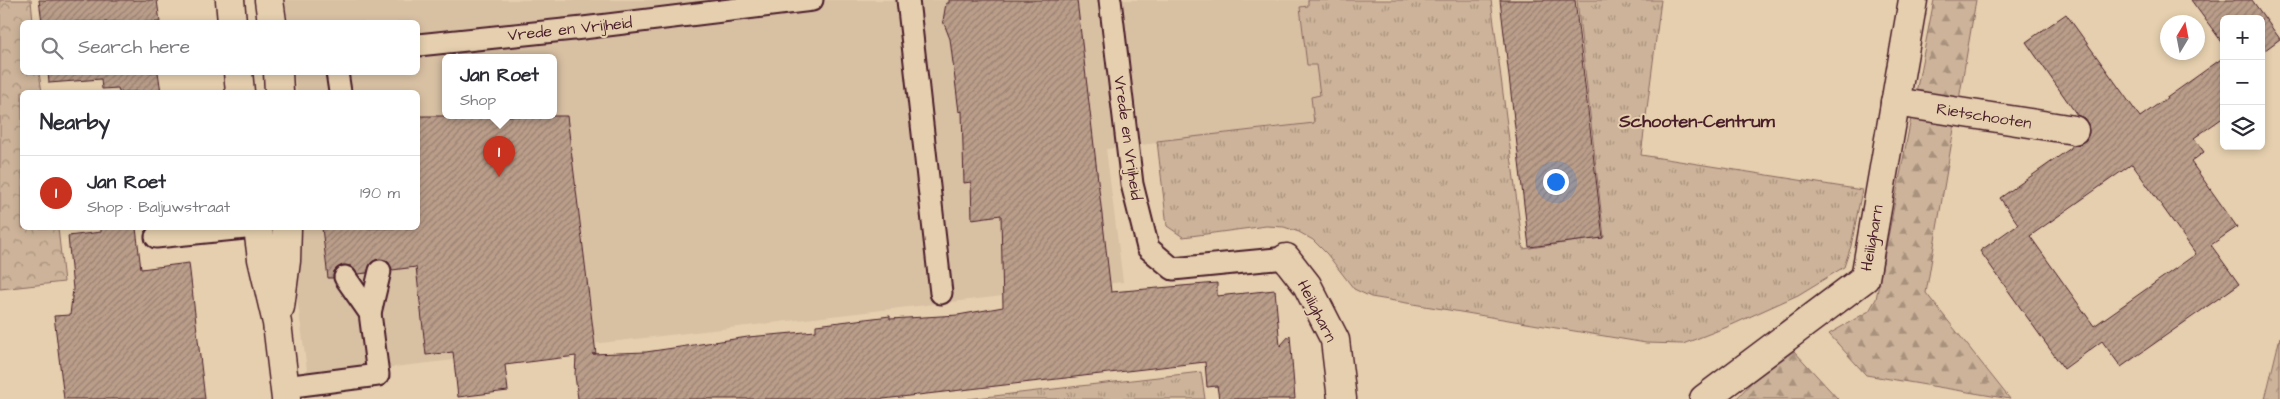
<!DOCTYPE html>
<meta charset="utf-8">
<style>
body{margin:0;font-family:"Architects Daughter",sans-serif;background:#f7f7f7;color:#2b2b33}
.controls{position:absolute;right:15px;top:15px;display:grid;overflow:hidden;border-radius:8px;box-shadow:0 2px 8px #0003}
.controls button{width:45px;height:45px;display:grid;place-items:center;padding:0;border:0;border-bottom:1px solid #e1e1e2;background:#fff;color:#2b2b33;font:25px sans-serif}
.compass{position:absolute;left:2160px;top:15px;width:45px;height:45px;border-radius:50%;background:#fff;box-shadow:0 2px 8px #0003;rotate:10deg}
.you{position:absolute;left:1555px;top:181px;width:18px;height:18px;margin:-12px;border:4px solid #fff;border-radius:50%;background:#1a73e8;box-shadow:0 0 0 8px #1a73e833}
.badge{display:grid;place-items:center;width:32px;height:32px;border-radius:50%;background:#c8321e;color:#fff;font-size:16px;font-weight:700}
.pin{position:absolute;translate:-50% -41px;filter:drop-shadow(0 1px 2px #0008)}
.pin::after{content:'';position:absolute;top:26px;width:18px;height:15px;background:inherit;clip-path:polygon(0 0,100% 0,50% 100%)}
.popup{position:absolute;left:442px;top:54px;width:115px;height:65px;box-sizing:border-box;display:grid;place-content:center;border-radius:8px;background:#fff;filter:drop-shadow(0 1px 4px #0005);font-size:16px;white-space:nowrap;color:#7c7c81}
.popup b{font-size:19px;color:#2b2b33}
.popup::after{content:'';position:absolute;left:50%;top:100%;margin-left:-10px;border:10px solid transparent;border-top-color:#fff}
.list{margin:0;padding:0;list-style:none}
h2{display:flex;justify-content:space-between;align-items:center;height:65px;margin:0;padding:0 20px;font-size:21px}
h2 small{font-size:16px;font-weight:400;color:#7c7c81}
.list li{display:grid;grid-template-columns:32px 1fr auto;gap:15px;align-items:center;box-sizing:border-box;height:75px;padding:0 20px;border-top:1px solid #e1e1e2}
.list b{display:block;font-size:19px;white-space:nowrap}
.list p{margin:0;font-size:16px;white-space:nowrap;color:#7c7c81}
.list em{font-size:16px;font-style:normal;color:#7c7c81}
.icon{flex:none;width:28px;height:28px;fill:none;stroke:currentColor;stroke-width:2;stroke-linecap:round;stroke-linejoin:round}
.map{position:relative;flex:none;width:2280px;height:399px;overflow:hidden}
.search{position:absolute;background:#fff;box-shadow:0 2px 8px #0003;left:20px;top:20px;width:400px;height:55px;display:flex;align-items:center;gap:12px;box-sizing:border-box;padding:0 18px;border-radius:8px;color:#7c7c81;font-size:19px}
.panel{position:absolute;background:#fff;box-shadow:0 2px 8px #0003;left:20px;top:90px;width:400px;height:140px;border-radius:8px}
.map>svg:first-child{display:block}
.built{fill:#d8c0a3;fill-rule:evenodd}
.grass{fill:url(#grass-tufts);stroke:#8b6962}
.forest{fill:url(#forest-firs);stroke:#8b6962}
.park{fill:url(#park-crowns);stroke:#8b6962}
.building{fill:url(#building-hatch);stroke:#4a1f2b;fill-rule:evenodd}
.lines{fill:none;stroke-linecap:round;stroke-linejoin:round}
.lane-casing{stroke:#4a1f2b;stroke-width:25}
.street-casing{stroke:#4a1f2b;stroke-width:31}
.secondary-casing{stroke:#4a1f2b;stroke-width:31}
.lane{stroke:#e5cfae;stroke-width:21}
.street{stroke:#e5cfae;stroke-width:28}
.secondary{stroke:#e5cfae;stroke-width:28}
.labels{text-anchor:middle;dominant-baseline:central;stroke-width:4;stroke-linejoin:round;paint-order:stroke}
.street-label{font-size:16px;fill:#4a1f2b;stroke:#e5cfae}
.neighbourhood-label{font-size:18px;font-weight:bold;fill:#4a1f2b;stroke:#e5cfae}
</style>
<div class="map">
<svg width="2280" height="399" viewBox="0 0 2280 399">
<defs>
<pattern id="grass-tufts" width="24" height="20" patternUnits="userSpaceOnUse" patternTransform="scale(1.25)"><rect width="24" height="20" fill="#ccb399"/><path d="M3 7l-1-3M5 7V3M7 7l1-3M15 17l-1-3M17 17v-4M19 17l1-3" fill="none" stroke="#a8917d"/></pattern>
<pattern id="forest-firs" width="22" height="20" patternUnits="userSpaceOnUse" patternTransform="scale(1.25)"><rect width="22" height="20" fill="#ccb399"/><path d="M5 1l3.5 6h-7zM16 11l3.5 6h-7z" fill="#a8917d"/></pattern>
<pattern id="park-crowns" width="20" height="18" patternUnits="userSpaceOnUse" patternTransform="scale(1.25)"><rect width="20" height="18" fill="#ccb399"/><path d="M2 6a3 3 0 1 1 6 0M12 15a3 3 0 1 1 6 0" fill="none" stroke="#a8917d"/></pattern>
<pattern id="building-hatch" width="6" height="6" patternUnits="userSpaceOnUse" patternTransform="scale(1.25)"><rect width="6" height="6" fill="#ba9e8a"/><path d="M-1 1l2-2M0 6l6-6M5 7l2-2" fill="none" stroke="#998071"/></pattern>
</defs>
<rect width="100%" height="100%" fill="#e5cfae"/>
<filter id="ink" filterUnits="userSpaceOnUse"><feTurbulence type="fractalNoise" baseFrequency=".02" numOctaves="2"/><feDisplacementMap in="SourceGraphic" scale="10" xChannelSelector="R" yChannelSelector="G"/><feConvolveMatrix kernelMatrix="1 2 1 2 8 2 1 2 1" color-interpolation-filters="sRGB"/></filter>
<g filter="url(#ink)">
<path class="built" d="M285,0h1028l17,123 -224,26 17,133 -815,95 -15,-109 2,-40h123v-136h-121l-3,-19 124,-1v-50h-130zM445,58h108v58h-108z"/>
<g class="grass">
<polygon points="1308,0 1491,0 1523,249 1604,237 1577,0 1661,0 1641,155 1862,190 1851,246 1844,267 1798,295 1727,327 1683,344 1646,343 1371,297 1354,289 1327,254 1313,240 1299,232 1284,227 1266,226 1183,237 1167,226 1157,141 1314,123 1311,97 1320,95 1316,65 1307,65 1300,7 1308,6"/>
<polygon points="1201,372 1205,399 968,399"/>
</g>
<g class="forest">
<polygon points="1934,0 1976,0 1926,293 2010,399 1866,375 1829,334 1869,311 1876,299"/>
<polygon points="1794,351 1838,399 1736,399 1753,381"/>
</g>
<g class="park">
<polygon points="0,0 31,0 33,22 22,22 22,72 39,73 42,92 22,92 22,228 58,228 64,282 0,289"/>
<polygon points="2280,337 2280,399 2265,399"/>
</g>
<g class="building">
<polygon points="39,0 157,0 160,22 42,22"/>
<polygon points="949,0 1077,0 1111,292 1217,283 1217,296 1275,290 1280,346 1290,335 1295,399 1219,399 1217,386 1207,387 1205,362 883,399 578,399 575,375 576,356 505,365 508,391 458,397 453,352 426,355 416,267 392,270 388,262 377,259 371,263 367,273 358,274 351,266 343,265 334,271 333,278 328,278 322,228 418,228 418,116 567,116 596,354 592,354 646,352 748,337 816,331 816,325 890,316 890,319 958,315 1003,307 1001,215 972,219 971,182 964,183 962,111 959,112 950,39 943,21 946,3 949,3"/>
<polygon points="1500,0 1575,0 1603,238 1529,247"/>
<polygon points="2191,0 2252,0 2280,39 2261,53 2261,19 2224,19 2224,45"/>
<path d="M2066,14l74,103 84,-60v60l-30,21 10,14 -13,10 46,65 -26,18 28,39 -118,83 -19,-26 -38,28 -84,-118 38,-27 -18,-26 71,-50v-3l9,-1 6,-4 3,-7 -1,-9 -4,-6 -7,-3 -51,-73zM2132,164l64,90 -102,72 -64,-90z"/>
<polygon points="48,72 158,72 161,92 119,92 118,88 102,89 101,79 49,83"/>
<polygon points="101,228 136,228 141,269 189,263 205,399 64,399 54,316 70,315 73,289 68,236 101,232"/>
</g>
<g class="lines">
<defs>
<g id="lane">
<polyline points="908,0 941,293"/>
<polyline points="1110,0 1132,184 1148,248 1173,269 1286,258"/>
<polyline points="418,45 583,28 812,0"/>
<polyline points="337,72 340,92"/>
<polyline points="156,237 245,228"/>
<polyline points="370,313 380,271"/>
<polyline points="285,387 378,375 370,313 345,277"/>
</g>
<g id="street">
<polyline points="1895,102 2074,130"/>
<polyline points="1286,258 1307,285 1335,340 1342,399"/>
<polyline points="1704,399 1865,278 1913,0"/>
</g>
<g id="secondary">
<polyline points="230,0 232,22"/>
<polyline points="269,0 272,22"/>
<polyline points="238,72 240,92"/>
<polyline points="278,72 279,92"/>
<polyline points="258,228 262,259 277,323 286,399"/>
<polyline points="280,307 286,261 287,228"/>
</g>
</defs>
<use href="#lane" class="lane-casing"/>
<use href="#street" class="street-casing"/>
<use href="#secondary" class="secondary-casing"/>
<use href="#lane" class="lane"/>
<use href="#street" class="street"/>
<use href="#secondary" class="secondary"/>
</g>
</g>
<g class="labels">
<g class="street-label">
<text transform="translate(570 29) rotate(-6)">Vrede en Vrijheid</text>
<text transform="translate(1984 116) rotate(9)">Rietschooten</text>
<text transform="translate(1128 138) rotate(82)">Vrede en Vrijheid</text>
<text transform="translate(1872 238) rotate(-80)">Heiligharn</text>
<text transform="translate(1317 311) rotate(63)">Heiligharn</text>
</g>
<g class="neighbourhood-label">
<text x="1697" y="121">Schooten-Centrum</text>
</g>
</g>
</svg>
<div class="controls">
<button>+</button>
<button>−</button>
<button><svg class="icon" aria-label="layers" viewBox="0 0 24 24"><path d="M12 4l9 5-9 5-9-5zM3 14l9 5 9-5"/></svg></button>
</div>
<svg class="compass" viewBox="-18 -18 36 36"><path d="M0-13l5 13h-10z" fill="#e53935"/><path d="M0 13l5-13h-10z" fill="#7c7c81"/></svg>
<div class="you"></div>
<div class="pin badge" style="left:499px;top:177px">1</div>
<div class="popup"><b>Jan Roet</b>Shop</div>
<div class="search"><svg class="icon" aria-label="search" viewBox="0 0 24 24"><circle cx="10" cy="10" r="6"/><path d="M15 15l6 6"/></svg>Search here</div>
<section class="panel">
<h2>Nearby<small></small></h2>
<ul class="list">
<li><span class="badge">1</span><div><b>Jan Roet</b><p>Shop · Baljuwstraat</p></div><em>190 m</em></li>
</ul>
</section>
</div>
